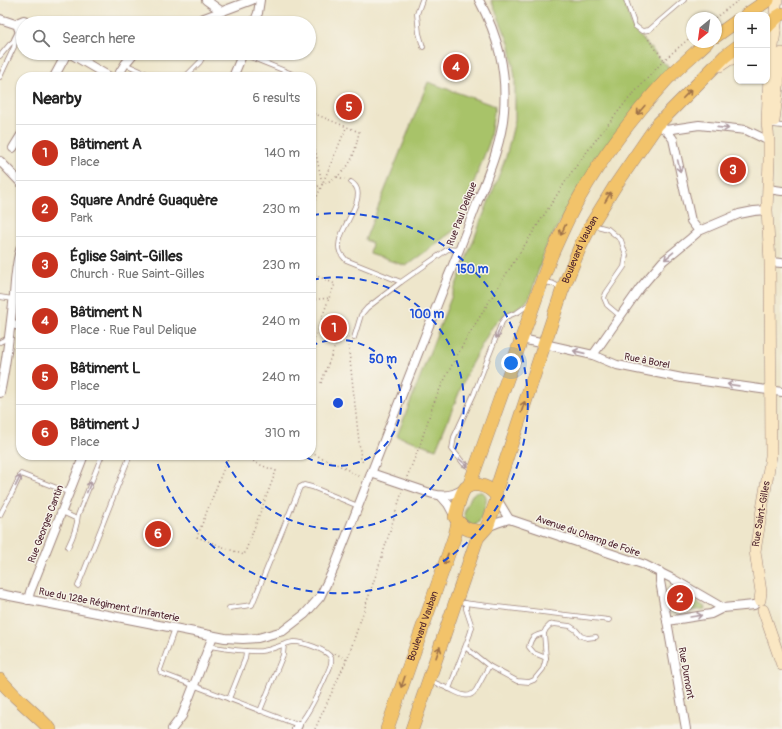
<!DOCTYPE html>
<meta charset="utf-8">
<style>
body{margin:0;font-family:Pangolin,sans-serif;background:#f6f6f6;color:#222}
.controls{position:absolute;right:12px;top:12px;display:grid;overflow:hidden;border-radius:8px;box-shadow:0 1px 3px #0004}
.controls button{width:36px;height:36px;display:grid;place-items:center;padding:0;border:0;border-bottom:1px solid #e0e0e0;background:#fff;color:#222;font:20px sans-serif}
.compass{position:absolute;left:686px;top:12px;width:36px;height:36px;border-radius:50%;background:#fff;box-shadow:0 1px 3px #0004;rotate:209deg}
.you{position:absolute;left:511px;top:363px;width:14px;height:14px;margin:-10px;border:3px solid #fff;border-radius:50%;background:#1a73e8;box-shadow:0 0 0 6px #1a73e833}
.badge{display:grid;place-items:center;width:26px;height:26px;border-radius:50%;background:#c8321e;color:#fff;font-size:13px;font-weight:700}
.pin{position:absolute;translate:-50% -50%;border:2px solid #fff;box-shadow:0 1px 4px #0006}
.list{margin:0;padding:0;list-style:none}
h2{display:flex;justify-content:space-between;align-items:center;height:52px;margin:0;padding:0 16px;font-size:17px}
h2 small{font-size:13px;font-weight:400;color:#767676}
.list li{display:grid;grid-template-columns:26px 1fr auto;gap:12px;align-items:center;box-sizing:border-box;height:56px;padding:0 16px;border-top:1px solid #e0e0e0}
.list b{display:block;font-size:15px;white-space:nowrap}
.list p{margin:0;font-size:13px;white-space:nowrap;color:#767676}
.list em{font-size:13px;font-style:normal;color:#767676}
.icon{flex:none;width:22px;height:22px;fill:none;stroke:currentColor;stroke-width:2;stroke-linecap:round;stroke-linejoin:round}
.map{position:relative;flex:none;width:782px;height:729px;overflow:hidden}
.search{position:absolute;background:#fff;box-shadow:0 1px 3px #0004;left:16px;top:16px;width:300px;height:44px;display:flex;align-items:center;gap:10px;box-sizing:border-box;padding:0 14px;border-radius:22px;color:#767676;font-size:15px}
.panel{position:absolute;background:#fff;box-shadow:0 1px 3px #0004;left:16px;top:72px;width:300px;height:388px;border-radius:16px}
.map>svg:first-child{display:block}
.green{fill:#a8c369;stroke:#79714a}
.park{fill:url(#park-crowns);stroke:#79714a}
.lines{fill:none;stroke-linecap:round;stroke-linejoin:round}
.lane-casing{stroke:#9c827b;stroke-width:5.5}
.street-casing{stroke:#9c827b;stroke-width:10}
.secondary-casing{stroke:#9c827b;stroke-width:12}
.primary-casing{stroke:#9c827b;stroke-width:14}
.path{stroke:#9c827b;stroke-width:1.5;stroke-dasharray:1 3;stroke-linecap:butt}
.lane{stroke:#fff;stroke-width:4}
.street{stroke:#fff;stroke-width:8}
.secondary{stroke:#fae7c3;stroke-width:11}
.primary{stroke:#f2c36a;stroke-width:13}
.oneway{stroke:#9e714a}
.oneway2{stroke:#ae9aa0}
.ring{fill:none;stroke:#1d4ed8;stroke-width:2;stroke-dasharray:7 5}
.labels{text-anchor:middle;dominant-baseline:central;stroke-width:3;stroke-linejoin:round;paint-order:stroke}
.street-label{font-size:10px;fill:#4a1f2b;stroke:#f7f3e8}
.centre{fill:#1d4ed8;stroke:#f7f3e8;stroke-width:2}
.ring-label{font-size:12px;text-anchor:middle;font-weight:bold;fill:#1d4ed8;stroke:#f7f3e8;stroke-width:3;stroke-linejoin:round;paint-order:stroke}
</style>
<div class="map">
<svg width="782" height="729" viewBox="0 0 782 729">
<defs>
<pattern id="park-crowns" width="20" height="18" patternUnits="userSpaceOnUse"><rect width="20" height="18" fill="#a8c369"/><path d="M2 6a3 3 0 1 1 6 0M12 15a3 3 0 1 1 6 0" fill="none" stroke="#92a75b"/></pattern>
</defs>
<rect width="100%" height="100%" fill="#f7f3e8"/>
<filter id="ink" filterUnits="userSpaceOnUse"><feTurbulence type="fractalNoise" baseFrequency=".025" numOctaves="2"/><feDisplacementMap in="SourceGraphic" scale="8" xChannelSelector="R" yChannelSelector="G"/><feConvolveMatrix kernelMatrix="1 2 1 2 8 2 1 2 1" color-interpolation-filters="sRGB"/></filter>
<filter id="wash" filterUnits="userSpaceOnUse"><feTurbulence type="fractalNoise" baseFrequency=".012" numOctaves="4" result="noise"/><feDisplacementMap in="SourceGraphic" scale="16" xChannelSelector="R" yChannelSelector="G"/><feGaussianBlur stdDeviation="0.9" result="paint"/><feColorMatrix in="noise" values="0 0 0 0 0 0 0 0 0 0 0 0 0 0 0 0 0 1.4 0 .05"/><feComposite in="paint" operator="in"/></filter>
<g filter="url(#wash)">
<rect width="100%" height="100%" fill="#eee6cb"/>
<g class="green">
<polygon points="491,0 623,0 633,28 660,59 672,70 579,188 546,247 530,297 524,304 502,317 492,327 470,366 436,449 397,436 506,157 515,120 515,78 510,45"/>
<polygon points="428,82 495,106 489,143 456,229 406,266 370,254 372,243 365,240"/>
<path d="M476,492c15,-2 10,12 7,21 -2,4 -3,9 -7,12 -1,0 -2,0 -3,1l-7,-4 -2,-8 2,-7 6,-12z"/>
</g>
<polygon class="park" points="671,587 705,607 705,609 674,613 671,610 668,590"/>
</g>
<g filter="url(#ink)">
<g class="lines">
<defs>
<g id="lane">
<polyline points="422,0 417,14 419,33 423,47"/>
<polyline points="626,0 635,26 642,31 649,30 684,0"/>
<polyline points="216,23 220,12"/>
<polyline points="243,54 290,73 295,77"/>
<polyline points="0,56 10,44 15,40"/>
<polyline points="125,64 143,72 152,77"/>
<polyline points="0,77 14,47 16,40"/>
<polyline points="185,77 200,62 205,53"/>
<polyline points="773,125 782,126"/>
<path d="M351,182c3,2 5,4 6,7 6,18 -24,45 -17,63 1,3 4,5 6,8l55,22"/>
<polyline points="593,225 608,229 621,240 626,255 624,267 606,293 604,298 607,305 620,316"/>
<path d="M543,283c8,-1 12,0 17,6"/>
<polyline points="0,297 13,299"/>
<polyline points="354,338 361,315 367,308 401,282 448,249 459,250"/>
<polyline points="0,342 8,338"/>
<polyline points="473,469 464,464 452,449 454,437 474,394 502,322 506,317 518,312 531,303"/>
<polyline points="62,512 77,519"/>
<polyline points="0,515 2,511 12,493 21,474 70,493"/>
<path d="M68,547c5,-10 9,-20 10,-32l24,-60"/>
<polyline points="78,586 130,455"/>
<polyline points="464,603 609,620"/>
<polyline points="229,608 252,605 300,487 304,485 312,487 358,506"/>
<path d="M175,628l-15,42 1,3 137,52c10,-9 21,-34 27,-47 2,-5 8,-14 6,-20 -3,-8 -30,-17 -38,-16 -11,2 -21,8 -32,9 -19,1 -34,-2 -52,-5"/>
<path d="M544,633c-9,3 -13,3 -15,14l5,6 12,5"/>
<path d="M465,647l24,19 -13,24c-8,11 -17,3 -27,-1l21,-55 2,-7 -6,-18v-6"/>
<polyline points="489,666 517,681 529,682 534,680 543,669 546,658 544,633 546,629 550,625 554,624 570,626 576,630 581,636 587,638 596,637"/>
<polyline points="431,681 449,689"/>
<polyline points="229,699 245,659 246,651"/>
<polyline points="260,711 283,655 284,645"/>
</g>
<g id="street">
<polyline points="206,0 221,11"/>
<polyline points="0,19 18,25"/>
<polyline points="191,23 252,0"/>
<polyline points="254,23 258,13 260,0"/>
<polyline points="18,25 19,22 24,20 28,22 29,23"/>
<path d="M18,25c0,4 1,7 5,8"/>
<polyline points="16,40 20,32"/>
<polyline points="69,53 110,77"/>
<polyline points="54,77 67,53"/>
<polyline points="117,77 125,64 134,53"/>
<polyline points="233,77 243,53"/>
<polyline points="657,125 666,130 699,125 746,130 769,141"/>
<polyline points="666,130 673,139 691,221 699,231"/>
<polyline points="13,148 21,135"/>
<polyline points="0,161 21,183"/>
<polyline points="768,189 782,191"/>
<polyline points="770,262 782,263"/>
<polyline points="11,323 21,327"/>
<polyline points="522,339 593,355 617,365 682,378 782,392"/>
<polyline points="593,355 640,288 663,261 691,238 699,231 739,214 754,211 767,210"/>
<path d="M0,393c7,-32 10,-65 14,-98 1,-16 2,-33 7,-48"/>
<path d="M371,473l62,21c11,3 20,2 30,-5"/>
<polyline points="441,496 448,504 455,517"/>
<polyline points="497,499 509,519"/>
<polyline points="487,527 497,523 509,519 645,565 673,579 723,608 754,605"/>
<polyline points="660,572 660,581 686,729"/>
<path d="M0,594l225,44 18,1 15,-1 25,-7 22,-17 15,-17 14,-29c38,-97 76,-194 114,-291 11,-26 21,-53 31,-79 11,-28 23,-57 25,-87 3,-41 -6,-75 -25,-111"/>
<polyline points="28,600 30,592 84,455"/>
<polyline points="667,621 711,614 723,608"/>
<polyline points="172,729 182,716 213,636"/>
<polyline points="296,729 298,725"/>
</g>
<g id="secondary">
<polyline points="720,66 729,60 737,58"/>
<polyline points="774,121 782,53"/>
<path id="s1" d="M760,600l1,-8 -6,-41 16,-95 -1,-194 -3,-52 2,-49v-20l-2,-19 2,-46 8,-59 -2,-7 2,-10"/>
<polyline points="763,610 782,665"/>
</g>
<g id="primary">
<polyline points="746,15 768,0"/>
<polyline points="767,27 777,17 782,14"/>
<polyline points="716,36 737,21"/>
<path d="M469,486l82,-230c9,-20 17,-39 28,-58 24,-43 55,-83 88,-119 13,-13 27,-25 40,-37"/>
<path id="s2" d="M495,493l67,-202 18,-44 11,-22 24,-39 42,-61 68,-69 12,-9"/>
<polyline points="0,680 15,696 41,720 50,729"/>
<path id="s3" d="M387,729l68,-194 3,-13"/>
<path d="M412,729l64,-187 2,-5 9,-10 10,-28c-1,-2 -1,-4 -3,-6 -6,-7 -24,-13 -30,-3 -4,5 -7,20 -9,27 8,12 13,14 27,14"/>
</g>
</defs>
<use href="#lane" class="lane-casing"/>
<use href="#street" class="street-casing"/>
<use href="#secondary" class="secondary-casing"/>
<use href="#primary" class="primary-casing"/>
<g class="path">
<polyline points="715,18 739,0"/>
<polyline points="646,36 664,60"/>
<path d="M311,122l4,-8 44,18c-2,9 -4,22 -9,30 -8,15 -24,21 -39,27"/>
<polyline points="311,130 322,183"/>
<polyline points="337,177 345,179"/>
<polyline points="311,211 346,128"/>
<polyline points="311,273 335,284 329,298"/>
<polyline points="311,300 329,298 311,349"/>
<polyline points="348,342 361,460 363,462"/>
<polyline points="321,383 335,346 345,338 349,338"/>
<polyline points="311,453 343,467 361,478"/>
<polyline points="229,455 197,537 244,555 276,471 258,464 248,458 239,455"/>
<polyline points="248,458 254,455"/>
<polyline points="407,477 420,445 433,405 439,391 454,361 468,336 503,279 571,173 598,137 625,103 664,60 692,36"/>
<polyline points="335,653 347,660"/>
<polyline points="315,729 348,657 380,563 402,492"/>
</g>
<use href="#lane" class="lane"/>
<use href="#street" class="street"/>
<use href="#secondary" class="secondary"/>
<use href="#primary" class="primary"/>
</g>
<defs><path id="oneway-shaft" d="M-6 0H5M1.5-3L5.5 0L1.5 3" fill="none" stroke-width="1.6" stroke-linecap="round" stroke-linejoin="round"/></defs>
<g class="oneway">
<use href="#oneway-shaft" transform="translate(687 94) rotate(-46)"/>
<use href="#oneway-shaft" transform="translate(641 110) rotate(130)"/>
<use href="#oneway-shaft" transform="translate(608 197) rotate(-59)"/>
<use href="#oneway-shaft" transform="translate(563 230) rotate(115)"/>
<use href="#oneway-shaft" transform="translate(523 407) rotate(-72)"/>
<use href="#oneway-shaft" transform="translate(446 559) rotate(110)"/>
<use href="#oneway-shaft" transform="translate(438 652) rotate(-71)"/>
<use href="#oneway-shaft" transform="translate(403 682) rotate(109)"/>
</g>
<g class="oneway2">
<use href="#oneway-shaft" transform="translate(723 128) rotate(6)"/>
<use href="#oneway-shaft" transform="translate(679 166) rotate(77)"/>
<use href="#oneway-shaft" transform="translate(669 256) rotate(140)"/>
<use href="#oneway-shaft" transform="translate(498 333) rotate(110)"/>
<use href="#oneway-shaft" transform="translate(579 352) rotate(-167)"/>
<use href="#oneway-shaft" transform="translate(733 385) rotate(-172)"/>
<use href="#oneway-shaft" transform="translate(464 463) rotate(41)"/>
<use href="#oneway-shaft" transform="translate(18 481) rotate(-64)"/>
<use href="#oneway-shaft" transform="translate(89 487) rotate(-68)"/>
<use href="#oneway-shaft" transform="translate(696 616) rotate(-9)"/>
</g>
</g>
<g class="ring">
<path d="M311 346A63 63 0 1 1 303 455"/>
<path d="M312 280A126 126 0 1 1 223 455"/>
<path d="M312 215A190 190 0 1 1 155 455"/>
</g>
<g class="labels">
<g class="street-label">
<text transform="translate(462 214) rotate(-69)">Rue Paul Delique</text>
<text stroke="none"><textPath href="#s2" startOffset="258">Boulevard Vauban</textPath></text>
<text transform="translate(647 361) rotate(11)">Rue à Borel</text>
<text stroke="none"><textPath href="#s1" startOffset="87">Rue Saint-Gilles</textPath></text>
<text transform="translate(46 524) rotate(-69)">Rue Georges Cantin</text>
<text transform="translate(588 536) rotate(19)">Avenue du Champ de Foire</text>
<text transform="translate(109 605) rotate(11)">Rue du 128e Régiment d'Infanterie</text>
<text stroke="none"><textPath href="#s3" startOffset="109">Boulevard Vauban</textPath></text>
<text transform="translate(686 673) rotate(80)">Rue Dumont</text>
</g>
</g>
<circle cx="338" cy="403" r="6" class="centre"/>
<g class="ring-label">
<text x="472" y="273">150 m</text>
<text x="427" y="318">100 m</text>
<text x="383" y="363">50 m</text>
</g>
</svg>
<div class="controls">
<button>+</button>
<button>−</button>
</div>
<svg class="compass" viewBox="-18 -18 36 36"><path d="M0-13l5 13h-10z" fill="#e53935"/><path d="M0 13l5-13h-10z" fill="#767676"/></svg>
<div class="you"></div>
<div class="pin badge" style="left:334px;top:328px">1</div>
<div class="pin badge" style="left:680px;top:598px">2</div>
<div class="pin badge" style="left:733px;top:170px">3</div>
<div class="pin badge" style="left:456px;top:67px">4</div>
<div class="pin badge" style="left:349px;top:107px">5</div>
<div class="pin badge" style="left:158px;top:534px">6</div>
<div class="search"><svg class="icon" aria-label="search" viewBox="0 0 24 24"><circle cx="10" cy="10" r="6"/><path d="M15 15l6 6"/></svg>Search here</div>
<section class="panel">
<h2>Nearby<small>6 results</small></h2>
<ul class="list">
<li><span class="badge">1</span><div><b>Bâtiment A</b><p>Place</p></div><em>140 m</em></li>
<li><span class="badge">2</span><div><b>Square André Guaquère</b><p>Park</p></div><em>230 m</em></li>
<li><span class="badge">3</span><div><b>Église Saint-Gilles</b><p>Church · Rue Saint-Gilles</p></div><em>230 m</em></li>
<li><span class="badge">4</span><div><b>Bâtiment N</b><p>Place · Rue Paul Delique</p></div><em>240 m</em></li>
<li><span class="badge">5</span><div><b>Bâtiment L</b><p>Place</p></div><em>240 m</em></li>
<li><span class="badge">6</span><div><b>Bâtiment J</b><p>Place</p></div><em>310 m</em></li>
</ul>
</section>
</div>
